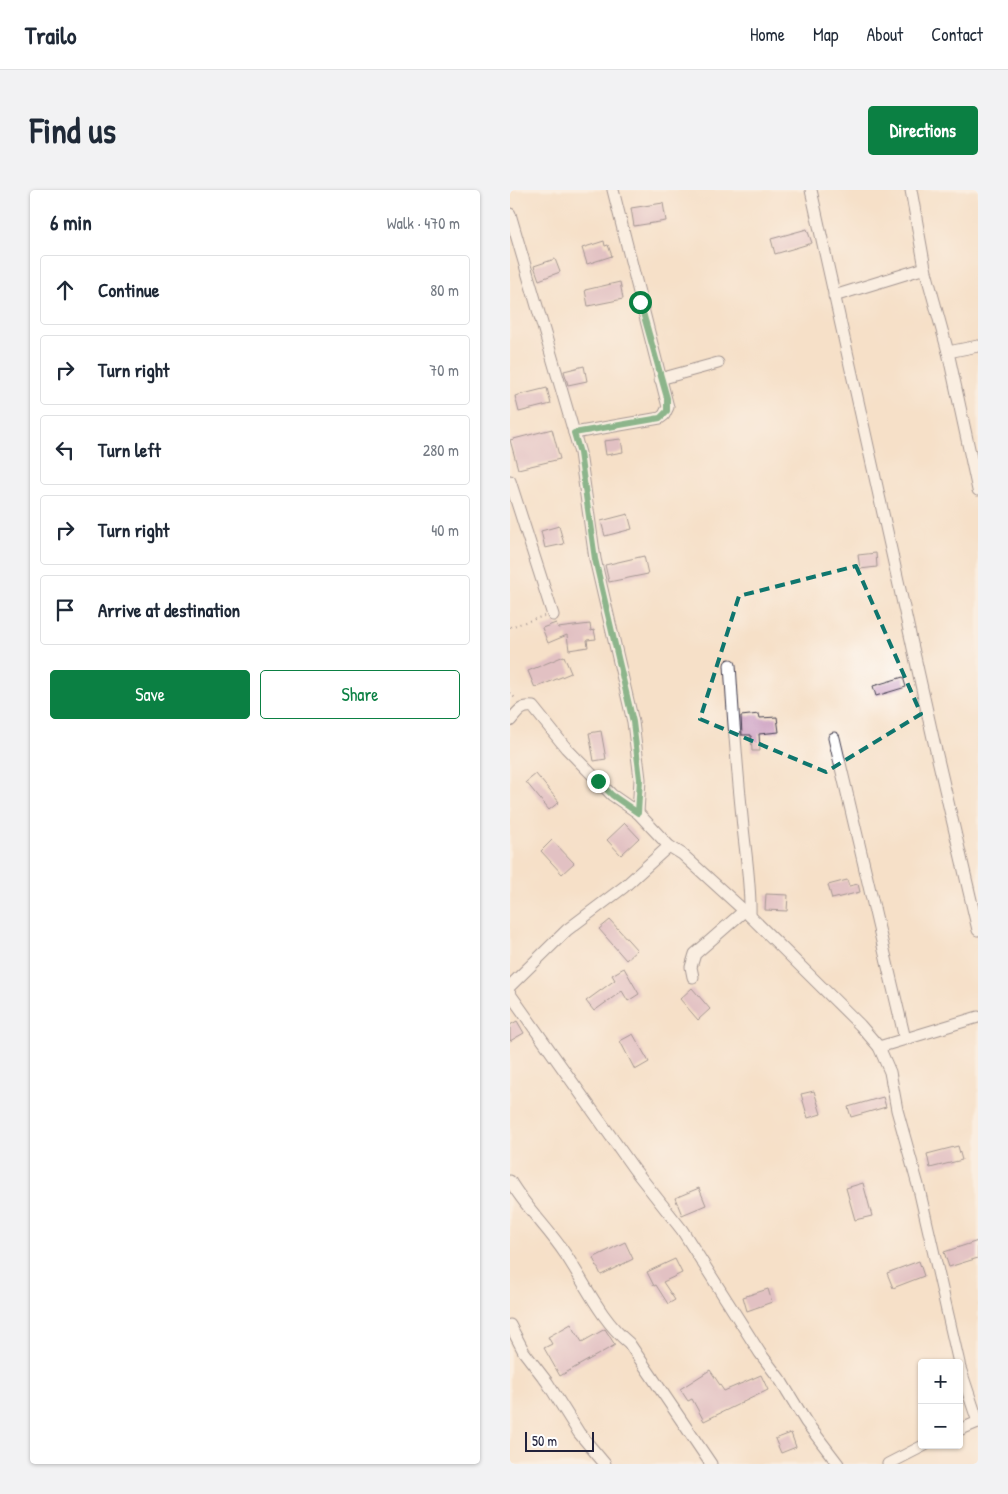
<!DOCTYPE html>
<meta charset="utf-8">
<style>
body{margin:0;font-family:"Patrick Hand",sans-serif;background:#f2f2f3;color:#1f2937}
.controls{position:absolute;right:15px;bottom:15px;display:grid;overflow:hidden;border-radius:5px;box-shadow:0 1px 4px #0004}
.controls button{width:45px;height:45px;display:grid;place-items:center;padding:0;border:0;border-bottom:1px solid #e0e1e3;background:#fff;color:#1f2937;font:25px sans-serif}
.scale{position:absolute;left:15px;bottom:12px;width:69px;box-sizing:border-box;padding-left:5px;border:2px solid #22223b;border-top:0;font-size:14px;line-height:18px;white-space:nowrap;color:#22223b;-webkit-text-stroke:4px #fff;paint-order:stroke}
.stop{position:absolute;width:15px;height:15px;margin:-11px;border:4px solid #0b8043;border-radius:50%;background:#fff}
.stop.end{background:#0b8043;border-color:#fff;box-shadow:0 1px 5px #0008}
.list{margin:0;padding:0;list-style:none}
h2{display:flex;justify-content:space-between;align-items:center;height:65px;margin:0;padding:0 20px;font-size:21px}
h2 small{font-size:16px;font-weight:400;color:#747a83}
.list li{display:grid;grid-template-columns:32px 1fr auto;gap:15px;align-items:center;box-sizing:border-box;height:70px;margin:0 10px 10px;padding:0 10px;border:1px solid #e0e1e3;border-radius:5px}
.list b{display:block;font-size:19px;white-space:nowrap}
.list em{font-size:16px;font-style:normal;color:#747a83}
.actions{display:flex;gap:10px;padding:15px 20px}
.actions a{flex:1;padding:11px 0;border:1px solid #0b8043;border-radius:5px;text-align:center;font-size:18px;color:#0b8043}
.actions .main{background:#0b8043;color:#fff}
.icon{flex:none;width:28px;height:28px;fill:none;stroke:currentColor;stroke-width:2;stroke-linecap:round;stroke-linejoin:round}
.map{position:relative;flex:none;width:468px;height:1274px;overflow:hidden;border-radius:5px}
header{display:flex;align-items:center;gap:30px;box-sizing:border-box;height:70px;padding:0 25px;background:#fff;border-bottom:1px solid #e0e1e3}
header strong{font-size:24px}
nav{display:flex;gap:28px;margin-inline-start:auto;font-size:18px}
.intro{display:flex;align-items:center;justify-content:space-between;box-sizing:border-box;height:120px;padding:0 30px}
h1{margin:0;font-size:35px}
.button{padding:12px 22px;border-radius:5px;background:#0b8043;color:#fff;font-size:18px;font-weight:700}
main{display:flex;gap:30px;padding:0 30px}
aside{flex:1;background:#fff;border-radius:5px;box-shadow:0 1px 4px #0004}
.map>svg:first-child{display:block}
.building{fill:#cb9cbd}
.lines{fill:none;stroke-linecap:round;stroke-linejoin:round}
.minor-casing{stroke:#423e50;stroke-width:13}
.path{stroke:#423e50;stroke-width:2;stroke-dasharray:1 4;stroke-linecap:butt}
.minor{stroke:#fff;stroke-width:11}
.route{stroke:#0b8043;stroke-width:6}
.marked{fill:none;stroke:#0f766e;stroke-width:4;stroke-dasharray:10 6;stroke-linejoin:round}
</style>
<header>
<strong>Trailo</strong>
<nav><a>Home</a><a>Map</a><a>About</a><a>Contact</a></nav>
</header>
<div class="intro"><h1>Find us</h1><a class="button">Directions</a></div>
<main>
<aside>
<h2>6 min<small>Walk · 470 m</small></h2>
<ul class="list">
<li><svg class="icon" aria-label="ahead" viewBox="0 0 24 24"><path d="M12 20V5M6 11l6-6 6 6"/></svg><div><b>Continue</b></div><em>80 m</em></li>
<li><svg class="icon" aria-label="right" viewBox="0 0 24 24"><path d="M7 20v-9h11M14 6l5 5-5 5"/></svg><div><b>Turn right</b></div><em>70 m</em></li>
<li><svg class="icon" aria-label="left" viewBox="0 0 24 24"><path d="M17 20v-9H6M10 6l-5 5 5 5"/></svg><div><b>Turn left</b></div><em>280 m</em></li>
<li><svg class="icon" aria-label="right" viewBox="0 0 24 24"><path d="M7 20v-9h11M14 6l5 5-5 5"/></svg><div><b>Turn right</b></div><em>40 m</em></li>
<li><svg class="icon" aria-label="arrive" viewBox="0 0 24 24"><path d="M6 21V4h12l-3 4 3 4H6"/></svg><div><b>Arrive at destination</b></div></li>
</ul>
<div class="actions"><a class="main">Save</a><a>Share</a></div>
</aside>
<div class="map">
<svg width="468" height="1274" viewBox="0 0 468 1274">
<rect width="100%" height="100%" fill="#fff"/>
<filter id="ink" filterUnits="userSpaceOnUse"><feTurbulence type="fractalNoise" baseFrequency=".02" numOctaves="2"/><feDisplacementMap in="SourceGraphic" scale="10" xChannelSelector="R" yChannelSelector="G"/><feConvolveMatrix kernelMatrix="1 2 1 2 8 2 1 2 1" color-interpolation-filters="sRGB"/></filter>
<filter id="wash" filterUnits="userSpaceOnUse"><feTurbulence type="fractalNoise" baseFrequency=".0096" numOctaves="4" result="noise"/><feDisplacementMap in="SourceGraphic" scale="20" xChannelSelector="R" yChannelSelector="G"/><feGaussianBlur stdDeviation="1.12" result="paint"/><feColorMatrix in="noise" values="0 0 0 0 0 0 0 0 0 0 0 0 0 0 0 0 0 1.4 0 .05"/><feComposite in="paint" operator="in"/></filter>
<g filter="url(#wash)">
<rect width="100%" height="100%" fill="#f6e0c8"/>
<g id="blocks">
<g class="building">
<polygon points="153,13 156,31 124,36 121,18"/>
<polygon points="297,39 302,53 265,64 261,49"/>
<polygon points="94,51 95,56 98,55 102,66 77,74 72,58"/>
<polygon points="45,69 50,82 29,90 24,76"/>
<polygon points="110,92 113,109 78,116 75,100"/>
<polygon points="74,176 77,191 58,195 54,181"/>
<polygon points="37,198 41,214 9,222 5,206"/>
<polygon points="42,239 50,269 8,279 0,250"/>
<polygon points="111,249 113,262 96,265 94,251"/>
<polygon points="118,324 122,339 95,346 91,331"/>
<polygon points="49,336 54,354 35,358 31,341"/>
<polygon points="366,363 367,377 350,379 348,365"/>
<polygon points="134,366 138,384 99,392 95,375"/>
<polygon points="46,433 48,438 80,434 81,441 84,440 86,449 77,450 78,457 59,460 57,445 38,453 32,438"/>
<polygon points="54,466 61,483 25,498 18,481"/>
<polygon points="393,487 396,497 366,506 363,496"/>
<polygon points="249,524 250,528 267,527 269,542 249,544 250,561 242,561 241,545 232,545 231,526"/>
<polygon points="91,541 96,569 84,571 79,543"/>
<polygon points="26,584 49,612 39,620 16,592"/>
<polygon points="115,633 129,648 111,665 97,650"/>
<polygon points="42,650 64,673 52,684 31,661"/>
<polygon points="337,690 339,696 348,694 350,702 322,709 318,695"/>
<polygon points="256,704 278,705 277,721 255,720"/>
<polygon points="100,730 127,760 116,770 89,739"/>
<polygon points="114,778 129,804 118,811 112,801 84,821 76,811 105,790 102,785"/>
<polygon points="182,798 200,819 188,830 170,809"/>
<polygon points="7,831 14,843 0,851 0,835"/>
<polygon points="123,844 139,872 125,880 110,851"/>
<polygon points="304,901 311,924 298,928 291,904"/>
<polygon points="373,907 376,917 341,927 338,917"/>
<polygon points="448,956 452,970 420,978 417,964"/>
<polygon points="353,993 362,1026 345,1030 336,998"/>
<polygon points="189,998 196,1015 172,1025 165,1008"/>
<polygon points="468,1051 468,1068 439,1077 434,1062"/>
<polygon points="115,1052 123,1069 91,1085 83,1068"/>
<polygon points="165,1069 172,1083 153,1092 165,1110 158,1114 146,1095 144,1096 137,1082"/>
<polygon points="409,1071 414,1086 383,1098 377,1083"/>
<polygon points="258,1099 262,1112 237,1121 233,1107"/>
<polygon points="61,1134 72,1152 95,1139 105,1155 50,1186 34,1158 42,1154 38,1147"/>
<polygon points="200,1180 214,1201 251,1185 258,1200 194,1231 182,1209 178,1211 170,1199"/>
<polygon points="281,1243 286,1257 271,1263 265,1249"/>
</g>
</g>
</g>
<g filter="url(#ink)">
<use href="#blocks" fill-opacity="0" stroke="#423e50" stroke-width="1"/>
<g class="lines">
<defs>
<g id="minor">
<polyline points="301,0 423,548 468,740"/>
<polyline points="401,0 415,78 438,162 468,300"/>
<polyline points="0,24 70,263 85,369 123,532 130,589 128,623"/>
<polyline points="324,106 415,78"/>
<polyline points="438,162 468,156"/>
<polyline points="150,189 208,173"/>
<polyline points="64,243 150,228 154,225 158,217 103,0"/>
<polyline points="0,291 43,425"/>
<path d="M220,475c3,51 7,102 12,152 3,34 9,66 8,99"/>
<path d="M0,531c7,-8 11,-16 23,-14l33,41 46,47 26,18 31,33 13,8 68,62 110,109 19,22 11,25 7,38 22,79 40,174"/>
<polyline points="324,548 395,849"/>
<polyline points="183,787 181,777 185,764 234,721"/>
<polyline points="0,796 57,740 114,697 159,656"/>
<polyline points="0,804 124,979 172,1040 250,1163 271,1191 296,1232 328,1274"/>
<polyline points="369,857 468,827"/>
<path d="M0,991c16,27 39,48 56,74 20,30 35,65 63,88l82,121"/>
<polyline points="0,1135 14,1162 37,1192 69,1243 95,1274"/>
<polyline points="449,1175 468,1232"/>
<polyline points="449,1240 468,1232"/>
<polyline points="378,1274 415,1255"/>
</g>
</defs>
<use href="#minor" class="minor-casing"/>
<g class="path">
<polyline points="0,437 34,426"/>
<polyline points="0,503 7,510"/>
</g>
<use href="#minor" class="minor"/>
</g>
</g>
<g class="lines" filter="url(#ink)">
<polyline class="route" points="88,591 102,605 128,623 130,589 123,532 85,369 70,263 64,243 150,228 157,221 157,208 130,112"/>
</g>
<path d="M0 0H468V1274H0ZM346,376l65,148 -95,58 -126,-53 39,-123z" fill="#f6e0c8" fill-opacity=".55" fill-rule="evenodd"/>
<path class="marked" d="M346,376l65,148 -95,58 -126,-53 39,-123z"/>
</svg>
<div class="controls">
<button>+</button>
<button>−</button>
</div>
<div class="scale">50 m</div>
<div class="stop" style="left:130px;top:112px"></div>
<div class="stop end" style="left:88px;top:591px"></div>
</div>
</main>
